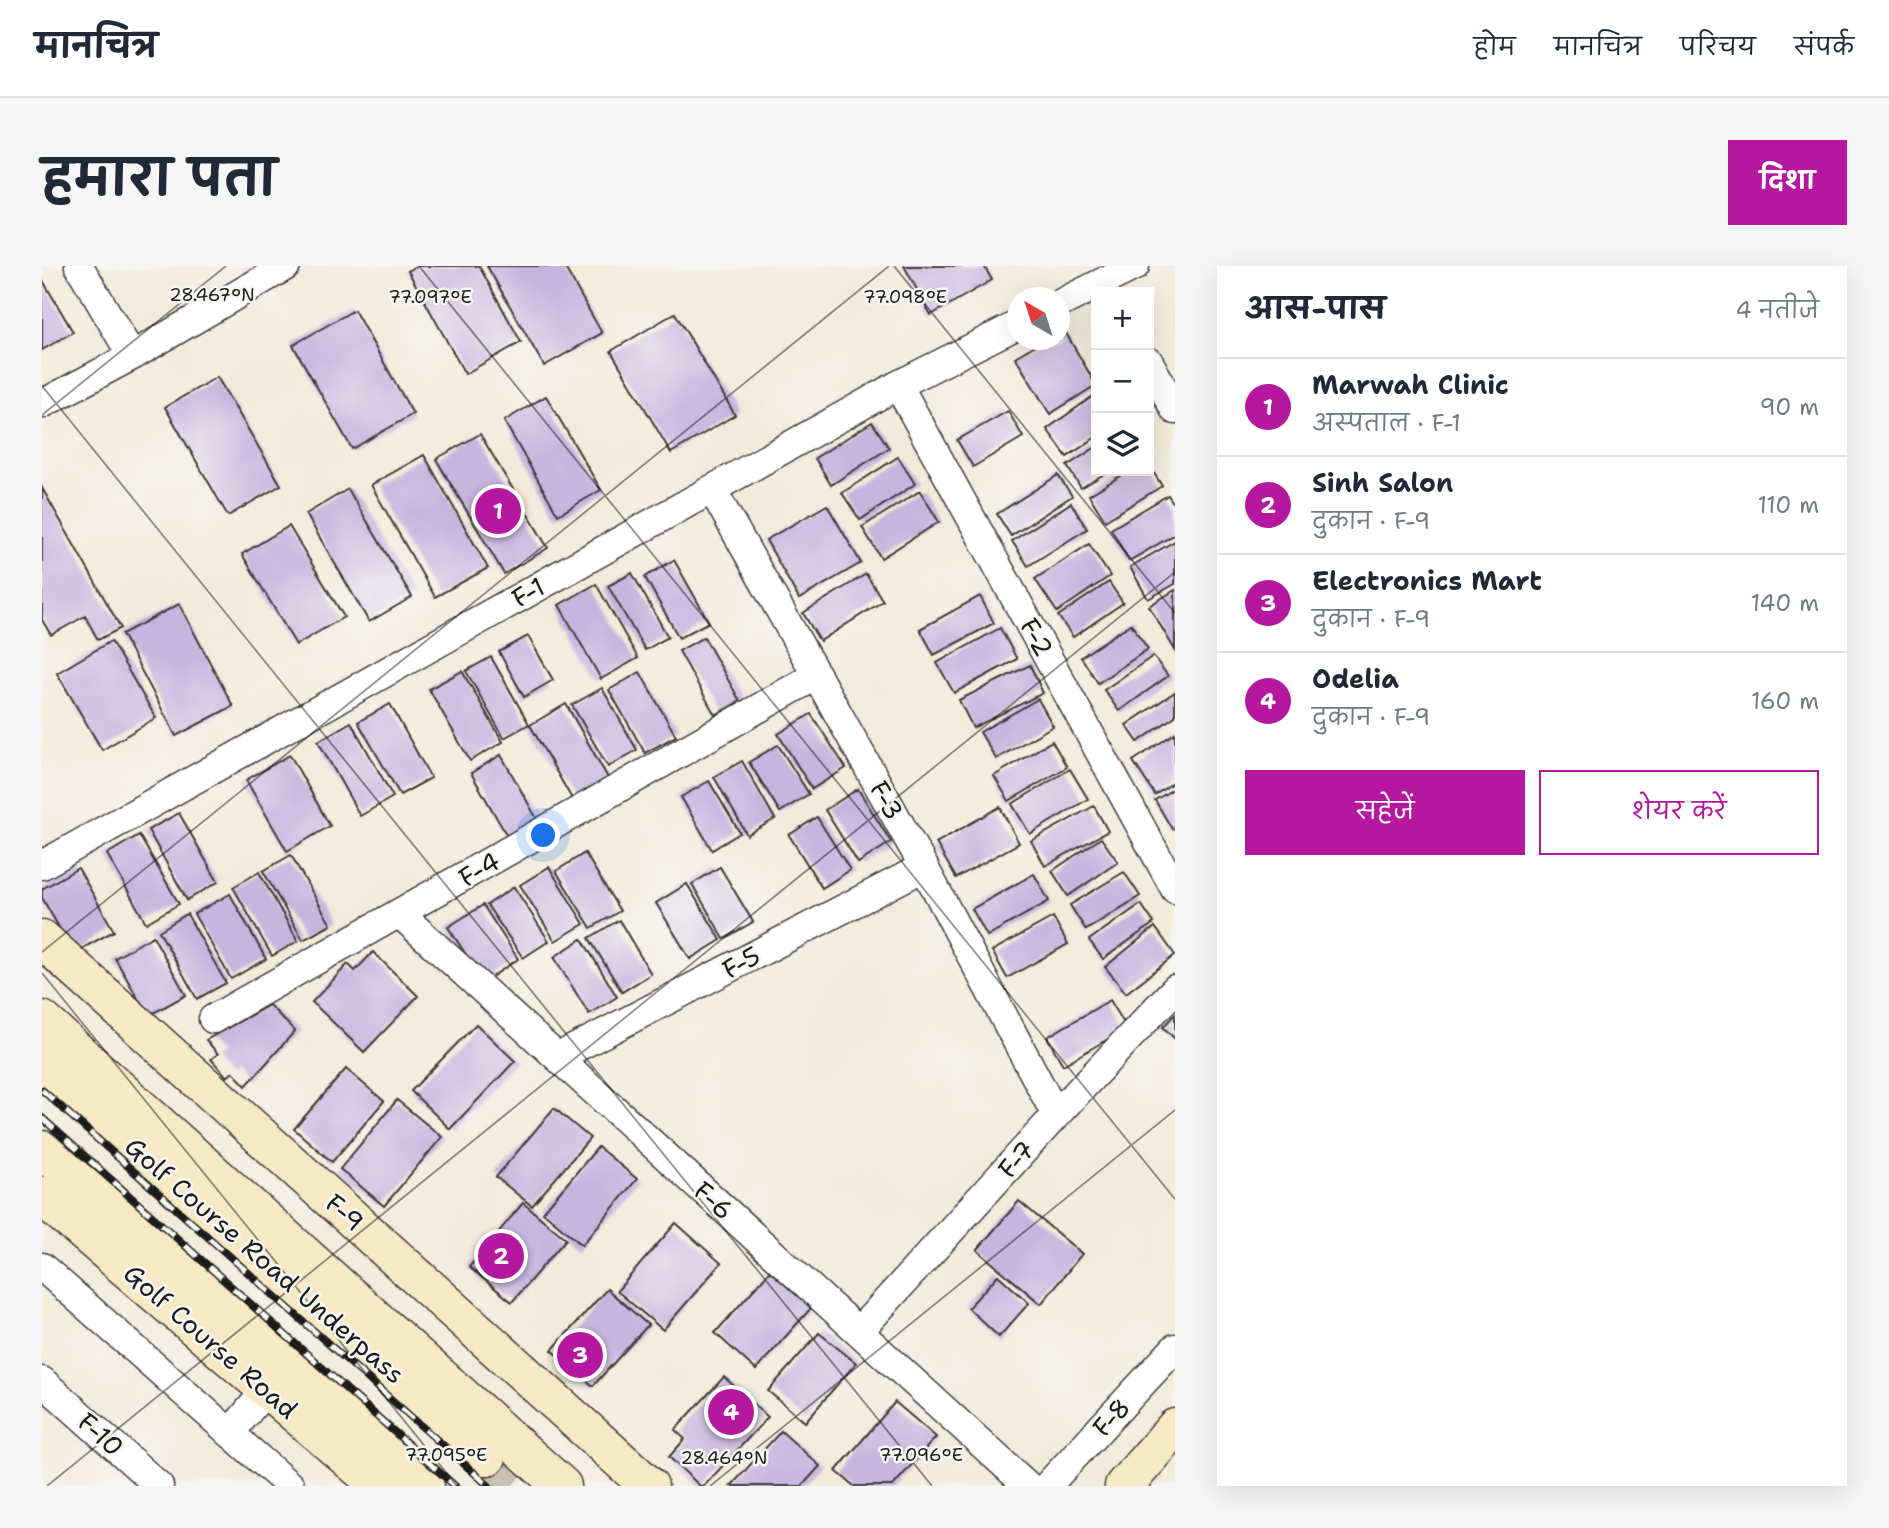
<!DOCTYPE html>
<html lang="hi">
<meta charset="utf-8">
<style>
body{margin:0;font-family:"Shantell Sans","Playpen Sans Deva",sans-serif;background:#f6f6f7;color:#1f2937}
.controls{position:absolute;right:21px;top:21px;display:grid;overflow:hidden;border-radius:0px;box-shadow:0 7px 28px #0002}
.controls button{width:63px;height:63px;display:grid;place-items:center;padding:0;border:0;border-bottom:2px solid #e0e1e3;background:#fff;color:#1f2937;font:35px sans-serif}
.compass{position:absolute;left:965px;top:21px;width:63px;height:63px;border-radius:50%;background:#fff;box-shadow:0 7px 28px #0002;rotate:321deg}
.you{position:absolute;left:502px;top:570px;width:24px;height:24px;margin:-18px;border:5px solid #fff;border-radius:50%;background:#1a73e8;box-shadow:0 0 0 10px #1a73e833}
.badge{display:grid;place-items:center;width:46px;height:46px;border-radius:50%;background:#b5179e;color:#fff;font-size:23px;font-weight:700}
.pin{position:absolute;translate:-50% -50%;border:4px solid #fff;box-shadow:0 2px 7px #0006}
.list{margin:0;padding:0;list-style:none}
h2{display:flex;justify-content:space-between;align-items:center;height:91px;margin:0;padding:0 28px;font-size:30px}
h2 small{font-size:23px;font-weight:400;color:#747a83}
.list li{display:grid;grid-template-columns:46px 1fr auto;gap:21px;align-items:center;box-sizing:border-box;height:98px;padding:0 28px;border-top:2px solid #e0e1e3}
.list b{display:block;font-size:26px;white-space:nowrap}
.list p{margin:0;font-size:23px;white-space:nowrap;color:#747a83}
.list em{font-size:23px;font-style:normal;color:#747a83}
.actions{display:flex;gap:14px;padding:21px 28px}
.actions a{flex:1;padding:16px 0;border:2px solid #b5179e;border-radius:0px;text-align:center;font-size:24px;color:#b5179e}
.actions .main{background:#b5179e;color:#fff}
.icon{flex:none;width:38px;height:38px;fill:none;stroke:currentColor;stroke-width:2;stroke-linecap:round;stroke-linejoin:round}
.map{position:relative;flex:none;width:1133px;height:1220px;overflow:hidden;border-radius:0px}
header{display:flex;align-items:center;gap:42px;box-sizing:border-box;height:98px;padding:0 35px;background:#fff;border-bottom:2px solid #e0e1e3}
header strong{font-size:33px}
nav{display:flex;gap:38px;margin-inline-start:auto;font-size:24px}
.intro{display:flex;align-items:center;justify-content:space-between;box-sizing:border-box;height:168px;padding:0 42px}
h1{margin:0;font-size:49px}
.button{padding:18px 32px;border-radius:0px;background:#b5179e;color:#fff;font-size:24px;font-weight:700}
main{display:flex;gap:42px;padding:0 42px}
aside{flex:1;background:#fff;border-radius:0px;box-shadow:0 7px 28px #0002}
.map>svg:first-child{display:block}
.building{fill:#c7b4df}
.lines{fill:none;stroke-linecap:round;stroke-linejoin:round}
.secondary-tunnel{stroke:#c8c1b3;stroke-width:38;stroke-dasharray:38 19;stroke-linecap:butt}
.street-casing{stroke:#3c3b38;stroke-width:31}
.secondary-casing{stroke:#3c3b38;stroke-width:41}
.street{stroke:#fff;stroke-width:28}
.secondary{stroke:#f7e9c3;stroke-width:38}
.rail-casing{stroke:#1c1c1c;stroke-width:8}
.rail{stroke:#f6f6f2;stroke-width:5;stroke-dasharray:16;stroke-linecap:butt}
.ticks{fill:none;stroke:#1c1c1c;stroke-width:2;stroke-opacity:0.45}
.labels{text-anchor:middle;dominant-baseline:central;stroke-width:5;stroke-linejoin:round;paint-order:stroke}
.street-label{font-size:26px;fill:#1c1c1c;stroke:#f6f6f2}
.ticks-label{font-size:18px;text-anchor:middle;fill:#1c1c1c;stroke:#f6f6f2;stroke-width:5;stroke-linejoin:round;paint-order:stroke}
</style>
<header>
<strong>मानचित्र</strong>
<nav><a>होम</a><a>मानचित्र</a><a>परिचय</a><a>संपर्क</a></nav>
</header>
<div class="intro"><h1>हमारा पता</h1><a class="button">दिशा</a></div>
<main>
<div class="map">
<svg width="1133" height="1220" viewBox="0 0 1133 1220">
<rect width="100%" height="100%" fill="#f6f6f2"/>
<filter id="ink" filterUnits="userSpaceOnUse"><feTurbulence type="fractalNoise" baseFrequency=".0143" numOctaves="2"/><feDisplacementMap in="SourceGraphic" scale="14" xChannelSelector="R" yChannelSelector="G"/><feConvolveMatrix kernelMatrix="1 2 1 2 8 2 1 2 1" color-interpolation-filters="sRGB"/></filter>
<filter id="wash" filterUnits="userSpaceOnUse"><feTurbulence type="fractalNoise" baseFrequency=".00686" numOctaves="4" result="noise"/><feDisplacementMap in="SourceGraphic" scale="28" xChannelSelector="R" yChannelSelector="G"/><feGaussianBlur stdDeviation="1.57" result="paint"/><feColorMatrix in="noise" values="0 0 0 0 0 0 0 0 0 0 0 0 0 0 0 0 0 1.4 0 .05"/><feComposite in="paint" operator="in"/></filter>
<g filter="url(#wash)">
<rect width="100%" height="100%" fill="#f3ead9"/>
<g id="blocks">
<g class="building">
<polygon points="375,0 437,0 479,76 423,108 366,5"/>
<polygon points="445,0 522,0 560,67 502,100"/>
<polygon points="862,0 942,0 950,14 889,49"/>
<polygon points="0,13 31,66 0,84"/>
<polygon points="312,44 371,148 310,183 251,79"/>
<polygon points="633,47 693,149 629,187 569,85"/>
<polygon points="1021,62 1054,119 1008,148 973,91 1002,74 1017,74 1017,64"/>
<polygon points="175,111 239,219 186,250 123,141"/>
<polygon points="1054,128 1054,171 1025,191 1005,163"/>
<polygon points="504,130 559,224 516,249 462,155"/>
<polygon points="966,145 981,171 931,201 915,174"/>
<polygon points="830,156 847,182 789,219 773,192"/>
<polygon points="438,168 506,282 462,308 394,193"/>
<polygon points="1054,181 1054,205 1067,205 1039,222 1025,200"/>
<polygon points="382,189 446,302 393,331 329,219"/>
<polygon points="856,191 873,218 818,254 800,227"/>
<polygon points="1107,199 1120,220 1063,255 1047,229 1087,205 1107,205"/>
<polygon points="1016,209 1030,230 969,270 955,248"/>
<polygon points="0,222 79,362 56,374 43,350 9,369 0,354"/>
<polygon points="306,223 370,331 327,356 264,248"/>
<polygon points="878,225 897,256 839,292 820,261"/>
<polygon points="1126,229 1133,240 1133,268 1087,295 1069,263"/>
<polygon points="1029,237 1045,263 986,300 970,275"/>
<polygon points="785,239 819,297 757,333 724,274"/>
<polygon points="247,260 302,351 254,379 200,288"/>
<polygon points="1133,275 1133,318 1106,333 1088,301"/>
<polygon points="1047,278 1068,310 1015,346 993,313"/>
<polygon points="632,294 667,356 637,372 603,311"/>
<polygon points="590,307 626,371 603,384 566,320"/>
<polygon points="824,308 841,335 778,375 761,347"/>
<polygon points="1067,316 1081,337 1031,371 1016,350"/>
<polygon points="554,318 596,392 559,413 517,339"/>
<polygon points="1133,324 1133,384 1107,340"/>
<polygon points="938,330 952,357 892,389 878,363"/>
<polygon points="137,338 191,440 134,470 80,368"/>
<polygon points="1089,358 1106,383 1056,417 1039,391"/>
<polygon points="958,362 975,393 912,427 895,397"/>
<polygon points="486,370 511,414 482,431 457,386"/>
<polygon points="662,371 698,435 673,449 637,385"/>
<polygon points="69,375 114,452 60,484 15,407"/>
<polygon points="1111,390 1126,410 1077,445 1062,424"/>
<polygon points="449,391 487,458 462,472 424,405"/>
<polygon points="988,399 1001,427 931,462 917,434"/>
<polygon points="420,405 461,476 428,495 387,423"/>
<polygon points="598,406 634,470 603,487 567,424"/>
<polygon points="560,422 595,484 566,501 530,439"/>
<polygon points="1133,426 1133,450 1096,476 1084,459"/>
<polygon points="996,433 1011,460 954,493 938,466"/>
<polygon points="348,438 389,512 358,529 316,456"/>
<polygon points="524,438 566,512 530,533 488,459"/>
<polygon points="769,448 804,502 770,523 736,468"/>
<polygon points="309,456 351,531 318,550 276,475"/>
<polygon points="1133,467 1133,515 1113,529 1091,495"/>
<polygon points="1010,475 1025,501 967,535 952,510"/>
<polygon points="736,479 767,528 738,546 707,496"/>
<polygon points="248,489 288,560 245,585 204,514"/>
<polygon points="459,489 495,553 465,570 429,507"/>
<polygon points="700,495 733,553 705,569 672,511"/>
<polygon points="1028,503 1046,533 988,568 970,538"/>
<polygon points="667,515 698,567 670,584 639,531"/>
<polygon points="1133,522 1133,562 1130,563 1113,534"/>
<polygon points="816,523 849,576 816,597 783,544"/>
<polygon points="1052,540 1066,565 1003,600 989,575"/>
<polygon points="958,541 977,577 914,612 894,577"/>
<polygon points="137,547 176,616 145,634 106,564"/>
<polygon points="775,551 808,604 780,622 747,569"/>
<polygon points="97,569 137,638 104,657 65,588"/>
<polygon points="1059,572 1076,596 1026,630 1010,605"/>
<polygon points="543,587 578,645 549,662 514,605"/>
<polygon points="249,589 289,659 261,674 221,605"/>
<polygon points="507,601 542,658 513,675 478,619"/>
<polygon points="678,601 711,656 682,673 650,618"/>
<polygon points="36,602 72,665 32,687 0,632 0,623"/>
<polygon points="217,606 256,675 230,690 191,621"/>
<polygon points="1082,606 1098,630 1044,664 1028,639"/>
<polygon points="992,608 1007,635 945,670 930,643"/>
<polygon points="645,618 679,674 648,693 614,637"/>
<polygon points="472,621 507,675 481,692 445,639"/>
<polygon points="188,628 224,693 189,713 152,648"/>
<polygon points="1099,638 1112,657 1061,693 1047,674"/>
<polygon points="441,639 476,693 442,716 406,661"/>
<polygon points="145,648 184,717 155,733 117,665"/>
<polygon points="1011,651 1026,678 965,712 950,685"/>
<polygon points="577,654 609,708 580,726 547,672"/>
<polygon points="1113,661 1133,689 1084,727 1063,701"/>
<polygon points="111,670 144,729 106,750 73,692"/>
<polygon points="540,673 575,731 547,748 512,691"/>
<polygon points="331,686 376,730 322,786 270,736 306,698 313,705"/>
<polygon points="1068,734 1085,762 1021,799 1005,771"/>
<polygon points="227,739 253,765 204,820 191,806 185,811 169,793 176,788 164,774"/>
<polygon points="1133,748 1133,773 1121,761"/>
<polygon points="434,758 473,795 408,863 369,825"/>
<polygon points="304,803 342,835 290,896 252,863"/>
<polygon points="355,834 400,871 342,940 298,903"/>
<polygon points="512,842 548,872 490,940 454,911"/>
<polygon points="556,881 595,913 540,979 501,946"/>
<polygon points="977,935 1040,988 999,1038 935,984"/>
<polygon points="481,937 524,973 470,1036 427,1001"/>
<polygon points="634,957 679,997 621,1064 575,1025"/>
<polygon points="728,1005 769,1042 714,1104 673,1067"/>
<polygon points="956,1009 987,1037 957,1071 926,1042"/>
<polygon points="565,1023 606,1059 551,1120 510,1084"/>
<polygon points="777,1067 814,1097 763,1156 726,1125"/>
<polygon points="682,1111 726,1151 662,1220 658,1220 627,1191 643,1173 633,1164"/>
<polygon points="853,1136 894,1171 851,1220 812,1220 794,1205"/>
<polygon points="739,1165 778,1200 760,1220 689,1220"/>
</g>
</g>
</g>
<g filter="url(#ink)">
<use href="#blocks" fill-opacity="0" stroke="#3c3b38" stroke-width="2"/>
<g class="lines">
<polyline class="secondary-tunnel" points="445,1191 478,1220"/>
<defs>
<g id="street">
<polyline points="37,0 90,90"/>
<polyline points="1017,38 1093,0"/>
<polyline points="1107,96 1133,144"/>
<polyline points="856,119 1133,623"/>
<polyline points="0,138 90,90 244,0"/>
<polyline points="670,223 882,601 1014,849"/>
<polyline points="0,599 856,119 975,59"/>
<polyline points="358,648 986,1220"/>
<polyline points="171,753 775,409"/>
<polyline points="516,791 882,601"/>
<polyline points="0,1001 248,1220"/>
<polyline points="817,1065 1014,849 1133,723"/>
<polyline points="0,1115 117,1220"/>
<polyline points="188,1167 225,1123"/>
<polyline points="1005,1220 1133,1082"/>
</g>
<g id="secondary">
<polyline points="0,673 607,1220"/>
<polyline points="0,754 520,1220"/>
<polyline points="0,797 445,1191"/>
<polyline points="0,884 383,1220"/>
<polyline points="0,930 338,1220"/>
<polyline points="1082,1220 1133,1162"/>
</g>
</defs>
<use href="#street" class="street-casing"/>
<use href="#secondary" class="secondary-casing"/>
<use href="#street" class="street"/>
<use href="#secondary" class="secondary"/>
<defs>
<g id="rail">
<polyline points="0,824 447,1220"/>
<polyline points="0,852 413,1220"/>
</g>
</defs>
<use href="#rail" class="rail-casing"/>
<use href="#rail" class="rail"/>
</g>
</g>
<path class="ticks" d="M377,0l756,933M852,0l281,347M0,120l890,1100M0,149l184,-149M0,686l847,-686M0,707l415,513M5,1220l1128,-914M668,1220l465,-376"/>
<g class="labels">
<g class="street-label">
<text transform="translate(486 326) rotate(-29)">F-1</text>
<text transform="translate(995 371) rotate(61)">F-2</text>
<text transform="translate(845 534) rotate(61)">F-3</text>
<text transform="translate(437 603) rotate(-30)">F-4</text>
<text transform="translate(699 696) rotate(-28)">F-5</text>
<text transform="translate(974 893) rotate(-48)">F-7</text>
<text transform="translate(672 934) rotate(42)">F-6</text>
<text transform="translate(303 946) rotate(42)">F-9</text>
<text transform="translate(223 994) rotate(41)">Golf Course Road Underpass</text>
<text transform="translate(169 1075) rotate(41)">Golf Course Road</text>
<text transform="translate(1069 1151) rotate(-47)">F-8</text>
<text transform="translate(59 1168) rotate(42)">F-10</text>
</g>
</g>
<g class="ticks-label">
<text x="170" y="35">28.467°N</text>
<text x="388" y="37">77.097°E</text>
<text x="863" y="37">77.098°E</text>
<text x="404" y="1195">77.095°E</text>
<text x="879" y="1195">77.096°E</text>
<text x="682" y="1198">28.464°N</text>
</g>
</svg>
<div class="controls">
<button>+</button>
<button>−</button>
<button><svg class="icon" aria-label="layers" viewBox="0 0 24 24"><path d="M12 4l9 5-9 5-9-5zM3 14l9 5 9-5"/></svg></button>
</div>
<svg class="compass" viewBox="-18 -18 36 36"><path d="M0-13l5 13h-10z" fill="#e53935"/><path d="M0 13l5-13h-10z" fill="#747a83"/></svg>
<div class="you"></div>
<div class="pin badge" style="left:456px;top:245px">1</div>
<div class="pin badge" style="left:459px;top:990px">2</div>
<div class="pin badge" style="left:538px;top:1089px">3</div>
<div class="pin badge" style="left:689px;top:1146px">4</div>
</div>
<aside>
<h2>आस-पास<small>4 नतीजे</small></h2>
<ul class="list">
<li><span class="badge">1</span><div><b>Marwah Clinic</b><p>अस्पताल · F-1</p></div><em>90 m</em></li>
<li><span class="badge">2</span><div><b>Sinh Salon</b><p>दुकान · F-9</p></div><em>110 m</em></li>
<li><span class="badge">3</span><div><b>Electronics Mart</b><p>दुकान · F-9</p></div><em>140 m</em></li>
<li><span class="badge">4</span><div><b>Odelia</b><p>दुकान · F-9</p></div><em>160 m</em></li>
</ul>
<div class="actions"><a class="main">सहेजें</a><a>शेयर करें</a></div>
</aside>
</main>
